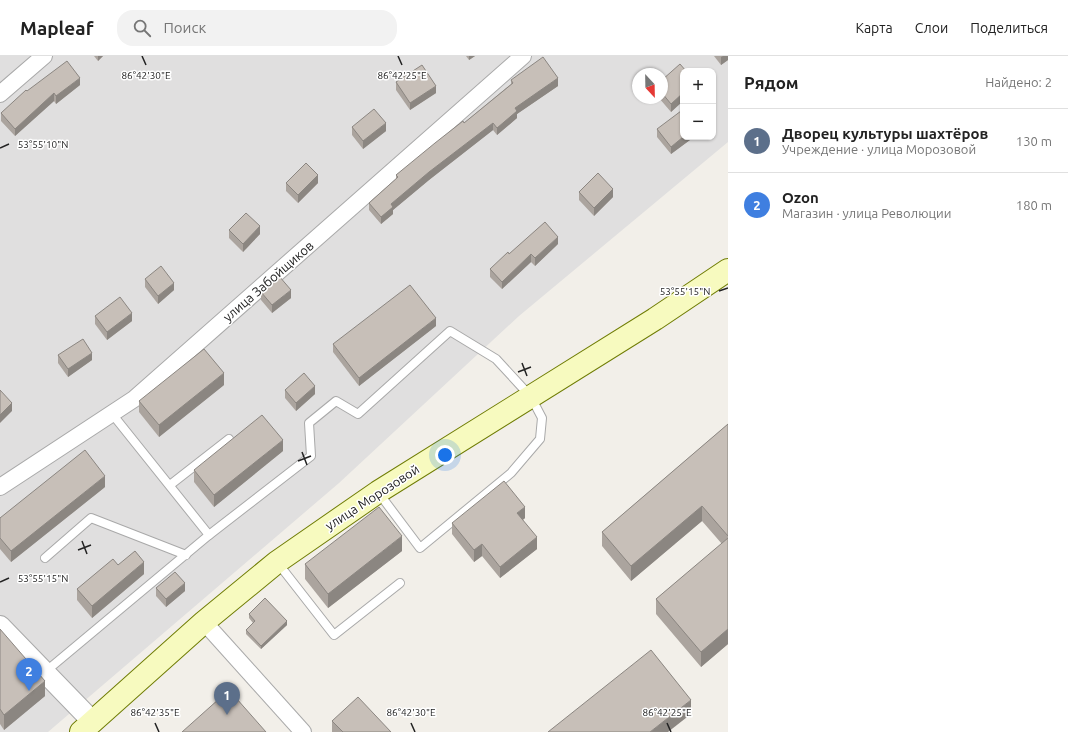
<!DOCTYPE html>
<html lang="ru">
<meta charset="utf-8">
<style>
body{margin:0;font-family:Ubuntu,sans-serif;background:#f2f2f2;color:#222}
.controls{position:absolute;right:12px;top:12px;display:grid;overflow:hidden;border-radius:8px;box-shadow:0 1px 3px #0004}
.controls button{width:36px;height:36px;display:grid;place-items:center;padding:0;border:0;border-bottom:1px solid #e0e0e0;background:#fff;color:#222;font:20px sans-serif}
.compass{position:absolute;left:632px;top:12px;width:36px;height:36px;border-radius:50%;background:#fff;box-shadow:0 1px 3px #0004;rotate:158deg}
.you{position:absolute;left:445px;top:399px;width:14px;height:14px;margin:-10px;border:3px solid #fff;border-radius:50%;background:#1a73e8;box-shadow:0 0 0 6px #1a73e833}
.badge{display:grid;place-items:center;width:26px;height:26px;border-radius:50%;background:#1a73e8;color:#fff;font-size:13px;font-weight:700}
.pin{position:absolute;translate:-50% -33px;filter:drop-shadow(0 1px 2px #0008)}
.pin::after{content:'';position:absolute;top:21px;width:14px;height:12px;background:inherit;clip-path:polygon(0 0,100% 0,50% 100%)}
.list{margin:0;padding:0;list-style:none}
h2{display:flex;justify-content:space-between;align-items:center;height:52px;margin:0;padding:0 16px;font-size:17px}
h2 small{font-size:13px;font-weight:400;color:#767676}
.list li{display:grid;grid-template-columns:26px 1fr auto;gap:12px;align-items:center;box-sizing:border-box;height:64px;padding:0 16px;border-top:1px solid #e0e0e0}
.list b{display:block;font-size:15px;white-space:nowrap}
.list p{margin:0;font-size:13px;white-space:nowrap;color:#767676}
.list em{font-size:13px;font-style:normal;color:#767676}
.icon{flex:none;width:22px;height:22px;fill:none;stroke:currentColor;stroke-width:2;stroke-linecap:round;stroke-linejoin:round}
.map{position:relative;flex:none;width:728px;height:676px;overflow:hidden}
header{display:flex;align-items:center;gap:24px;box-sizing:border-box;height:56px;padding:0 20px;background:#fff;border-bottom:1px solid #e0e0e0}
header strong{font-size:19px}
nav{display:flex;gap:22px;margin-inline-start:auto;font-size:14px}
.search{width:280px;height:36px;background:#f2f2f2;display:flex;align-items:center;gap:10px;box-sizing:border-box;padding:0 14px;border-radius:16px;color:#767676;font-size:15px}
main{display:flex}
aside{flex:1;background:#fff}
.map>svg:first-child{display:block}
.residential{fill:#e0dfdf;fill-rule:evenodd}
.lines{fill:none;stroke-linecap:round;stroke-linejoin:round}
.service-casing{stroke:#a9a9a9;stroke-width:10}
.minor-casing{stroke:#a9a9a9;stroke-width:18}
.tertiary-casing{stroke:#a9a9a9;stroke-width:22}
.secondary-casing{stroke:#707d05;stroke-width:24}
.service{stroke:#fff;stroke-width:8}
.minor{stroke:#fff;stroke-width:16}
.tertiary{stroke:#fff;stroke-width:20}
.secondary{stroke:#f7fabf;stroke-width:22}
.wall{fill:#aba49e}
.shaded-wall{fill:#8b8681}
.building{fill:#c7bfb8;stroke:#8b8681}
.ticks{fill:none;stroke:#222;stroke-width:1.5}
.labels{text-anchor:middle;dominant-baseline:central;stroke-width:3;stroke-linejoin:round;paint-order:stroke}
.street-label{font-size:13px;fill:#222;stroke:#fff}
.ticks-label{font-size:10px;text-anchor:middle;fill:#222;stroke:#fff;stroke-width:3;stroke-linejoin:round;paint-order:stroke}
</style>
<header>
<strong>Mapleaf</strong>
<div class="search"><svg class="icon" aria-label="search" viewBox="0 0 24 24"><circle cx="10" cy="10" r="6"/><path d="M15 15l6 6"/></svg>Поиск</div>
<nav><a>Карта</a><a>Слои</a><a>Поделиться</a></nav>
</header>
<main>
<div class="map">
<svg width="728" height="676" viewBox="0 0 728 676">
<rect width="100%" height="100%" fill="#f2efe9"/>
<path class="residential" d="M0,0h728v86l-209,174 -180,167 -291,249h-48zM683,15h30v66h-30zM638,18h24v24h-24z"/>
<g class="lines">
<defs>
<g id="service">
<polyline points="170,429 229,383"/>
<polyline points="209,479 311,400 309,367 336,345 358,358 450,275 496,303 531,341 542,362 540,383 511,417 420,492 378,436"/>
<polyline points="45,502 91,462 186,499"/>
<polyline points="277,506 334,579 400,527"/>
<polyline points="45,616 209,479 113,359"/>
</g>
<g id="minor">
<polyline points="0,38 44,0"/>
<polyline points="0,431 134,343 523,0"/>
<polyline points="204,566 303,676"/>
</g>
<polyline id="tertiary" points="0,570 93,666"/>
<polyline id="secondary" points="81,676 204,566 277,506 378,436 655,263 728,214"/>
</defs>
<use href="#service" class="service-casing"/>
<use href="#minor" class="minor-casing"/>
<use href="#tertiary" class="tertiary-casing"/>
<use href="#secondary" class="secondary-casing"/>
<use href="#service" class="service"/>
<use href="#minor" class="minor"/>
<use href="#tertiary" class="tertiary"/>
<use href="#secondary" class="secondary"/>
</g>
<g class="wall">
<polygon points="94,0 103,0 98,5"/>
<polygon points="466,0 475,0 469,4"/>
<polygon points="714,0 728,0 728,4 721,9"/>
<polygon points="683,15 683,45 671,56 659,42 662,42 662,24"/>
<polygon points="511,24 558,30 517,58 517,62 497,79 493,74 429,124 393,154 393,158 381,168 369,154 369,147 396,123 396,119 464,67 511,28"/>
<polygon points="396,26 436,37 410,54 396,34"/>
<polygon points="80,29 56,48 54,45 15,80 1,65 1,57 27,35"/>
<polygon points="352,71 386,75 363,93 352,79"/>
<polygon points="657,73 683,81 694,81 671,98 657,81"/>
<polygon points="286,127 318,127 298,147 286,135"/>
<polygon points="579,136 613,141 594,160 579,144"/>
<polygon points="229,174 260,178 243,196 229,182"/>
<polygon points="558,188 535,210 531,206 502,233 490,221 490,213"/>
<polygon points="145,223 174,234 158,248 145,231"/>
<polygon points="261,236 291,242 272,257 261,244"/>
<polygon points="95,260 132,265 107,284 95,268"/>
<polygon points="436,270 359,330 333,296 333,288"/>
<polygon points="58,299 92,304 68,321 58,307"/>
<polygon points="224,329 159,381 139,356 139,345"/>
<polygon points="285,334 315,338 296,355 285,342"/>
<polygon points="728,368 728,588 701,611 656,558 656,543 722,488 702,465 631,525 602,490 602,476"/>
<polygon points="283,395 214,451 194,426 194,414"/>
<polygon points="105,431 11,506 0,493 0,462"/>
<polygon points="525,462 523,464 537,493 500,522 482,500 474,506 452,478 452,467"/>
<polygon points="402,495 328,552 305,523 305,508"/>
<polygon points="118,509 144,518 92,562 77,544 77,533"/>
<polygon points="156,532 185,535 166,551 156,540"/>
<polygon points="249,558 287,569 261,593 246,578 246,574 253,567 249,562"/>
<polygon points="0,573 45,640 4,674 0,668"/>
<polygon points="332,665 391,676 332,676"/>
</g>
<g class="shaded-wall">
<polygon points="98,0 103,0 98,5"/>
<polygon points="469,0 475,0 469,4"/>
<polygon points="723,0 728,0 728,4 721,9 721,1"/>
<polygon points="80,22 80,29 56,48 56,40"/>
<polygon points="558,22 558,30 517,58 517,62 497,79 497,72 515,52"/>
<polygon points="436,30 436,37 410,54 410,47"/>
<polygon points="54,37 54,45 15,80 15,73"/>
<polygon points="683,37 683,45 671,56 671,48"/>
<polygon points="386,67 386,75 363,93 363,85"/>
<polygon points="493,67 493,74 429,124 393,154 393,158 381,168 381,161 391,148 429,116"/>
<polygon points="683,81 694,81 671,98 671,91"/>
<polygon points="318,119 318,127 298,147 298,139"/>
<polygon points="613,133 613,141 594,160 594,152"/>
<polygon points="260,170 260,178 243,196 243,188"/>
<polygon points="558,181 558,188 535,210 535,202"/>
<polygon points="531,198 531,206 502,233 502,226"/>
<polygon points="174,227 174,234 158,248 158,240"/>
<polygon points="291,234 291,242 272,257 272,249"/>
<polygon points="132,257 132,265 107,284 107,276"/>
<polygon points="436,262 436,270 359,330 359,322"/>
<polygon points="92,297 92,304 68,321 68,313"/>
<polygon points="224,317 224,329 159,381 159,369"/>
<polygon points="315,330 315,338 296,355 296,347"/>
<polygon points="12,347 12,355 0,367 0,359"/>
<polygon points="283,384 283,395 214,451 214,439"/>
<polygon points="105,420 105,431 11,506 11,495"/>
<polygon points="702,450 702,465 631,525 631,510"/>
<polygon points="525,451 525,462 517,468 517,457"/>
<polygon points="402,480 402,495 328,552 328,538"/>
<polygon points="537,481 537,493 500,522 500,511"/>
<polygon points="482,488 482,500 474,506 474,494"/>
<polygon points="144,506 144,518 92,562 92,550"/>
<polygon points="185,527 185,535 166,551 166,543"/>
<polygon points="287,565 287,569 261,593 261,590"/>
<polygon points="728,573 728,588 701,611 701,596"/>
<polygon points="45,625 45,640 4,674 4,659"/>
<polygon points="691,644 691,658 668,676 650,676"/>
</g>
<g class="building">
<polygon points="543,1 558,22 515,52 517,55 497,72 493,67 429,116 391,148 393,151 381,161 369,147 398,121 396,119 435,87 463,65 464,67 513,27 511,24"/>
<polygon points="67,5 80,22 56,40 54,37 15,73 1,57 26,34 27,35"/>
<polygon points="680,8 686,15 683,15 683,37 671,48 662,37 662,24"/>
<polygon points="422,9 436,30 410,47 396,26"/>
<polygon points="374,53 386,67 363,85 352,71"/>
<polygon points="681,55 683,58 683,81 671,91 657,73"/>
<polygon points="306,107 318,119 298,139 286,127"/>
<polygon points="598,117 613,133 594,152 579,136"/>
<polygon points="246,157 260,170 243,188 229,174"/>
<polygon points="545,166 558,181 535,202 531,198 502,226 490,213 508,196 509,198"/>
<polygon points="161,210 174,227 158,240 145,223"/>
<polygon points="279,220 291,234 272,249 261,236"/>
<polygon points="410,229 436,262 359,322 333,288"/>
<polygon points="120,241 132,257 107,276 95,260"/>
<polygon points="83,283 92,297 68,313 58,299"/>
<polygon points="204,293 224,317 159,369 139,345"/>
<polygon points="304,317 315,330 296,347 285,334"/>
<polygon points="0,334 12,347 0,359"/>
<polygon points="262,359 283,384 214,439 194,414"/>
<polygon points="728,368 728,480 702,450 631,510 602,476"/>
<polygon points="85,394 105,420 11,495 0,482 0,462"/>
<polygon points="504,425 525,451 517,457 537,481 500,511 482,488 474,494 452,467"/>
<polygon points="379,451 402,480 328,538 305,508"/>
<polygon points="728,482 728,573 701,596 656,543"/>
<polygon points="135,495 144,506 92,550 77,533 113,503 118,509"/>
<polygon points="175,516 185,527 166,543 156,532"/>
<polygon points="265,542 287,565 261,590 246,574 255,565 249,558"/>
<polygon points="0,573 45,625 4,659 0,653"/>
<polygon points="651,594 691,644 650,676 548,676"/>
<polygon points="229,634 266,676 182,676"/>
<polygon points="358,641 391,676 343,676 332,665"/>
</g>
<path class="ticks" d="M142,0l4,9M398,0l4,9M0,92l9,-4M719,235l9,-3M522,307l5,13M518,316l13,-5M302,396l5,13M298,405l13,-5M82,485l5,13M78,494l13,-5M0,526l9,-4M155,667l4,9M411,667l4,9M667,667l4,9"/>
<g class="labels">
<g class="street-label">
<text transform="translate(268 225) rotate(-41)">улица Забойщиков</text>
<text transform="translate(372 441) rotate(-33)">улица Морозовой</text>
</g>
</g>
<g class="ticks-label">
<text x="146" y="23">86°42'30"E</text>
<text x="402" y="23">86°42'25"E</text>
<text x="43" y="92">53°55'10"N</text>
<text x="685" y="239">53°55'15"N</text>
<text x="43" y="526">53°55'15"N</text>
<text x="155" y="660">86°42'35"E</text>
<text x="411" y="660">86°42'30"E</text>
<text x="667" y="660">86°42'25"E</text>
</g>
</svg>
<div class="controls">
<button>+</button>
<button>−</button>
</div>
<svg class="compass" viewBox="-18 -18 36 36"><path d="M0-13l5 13h-10z" fill="#e53935"/><path d="M0 13l5-13h-10z" fill="#767676"/></svg>
<div class="you"></div>
<div class="pin badge" style="left:227px;top:659px;background:#5c6f8a">1</div>
<div class="pin badge" style="left:29px;top:635px;background:#3f7fe0">2</div>
</div>
<aside>
<h2>Рядом<small>Найдено: 2</small></h2>
<ul class="list">
<li><span class="badge" style="background:#5c6f8a">1</span><div><b>Дворец культуры шахтёров</b><p>Учреждение · улица Морозовой</p></div><em>130 m</em></li>
<li><span class="badge" style="background:#3f7fe0">2</span><div><b>Ozon</b><p>Магазин · улица Революции</p></div><em>180 m</em></li>
</ul>
</aside>
</main>
